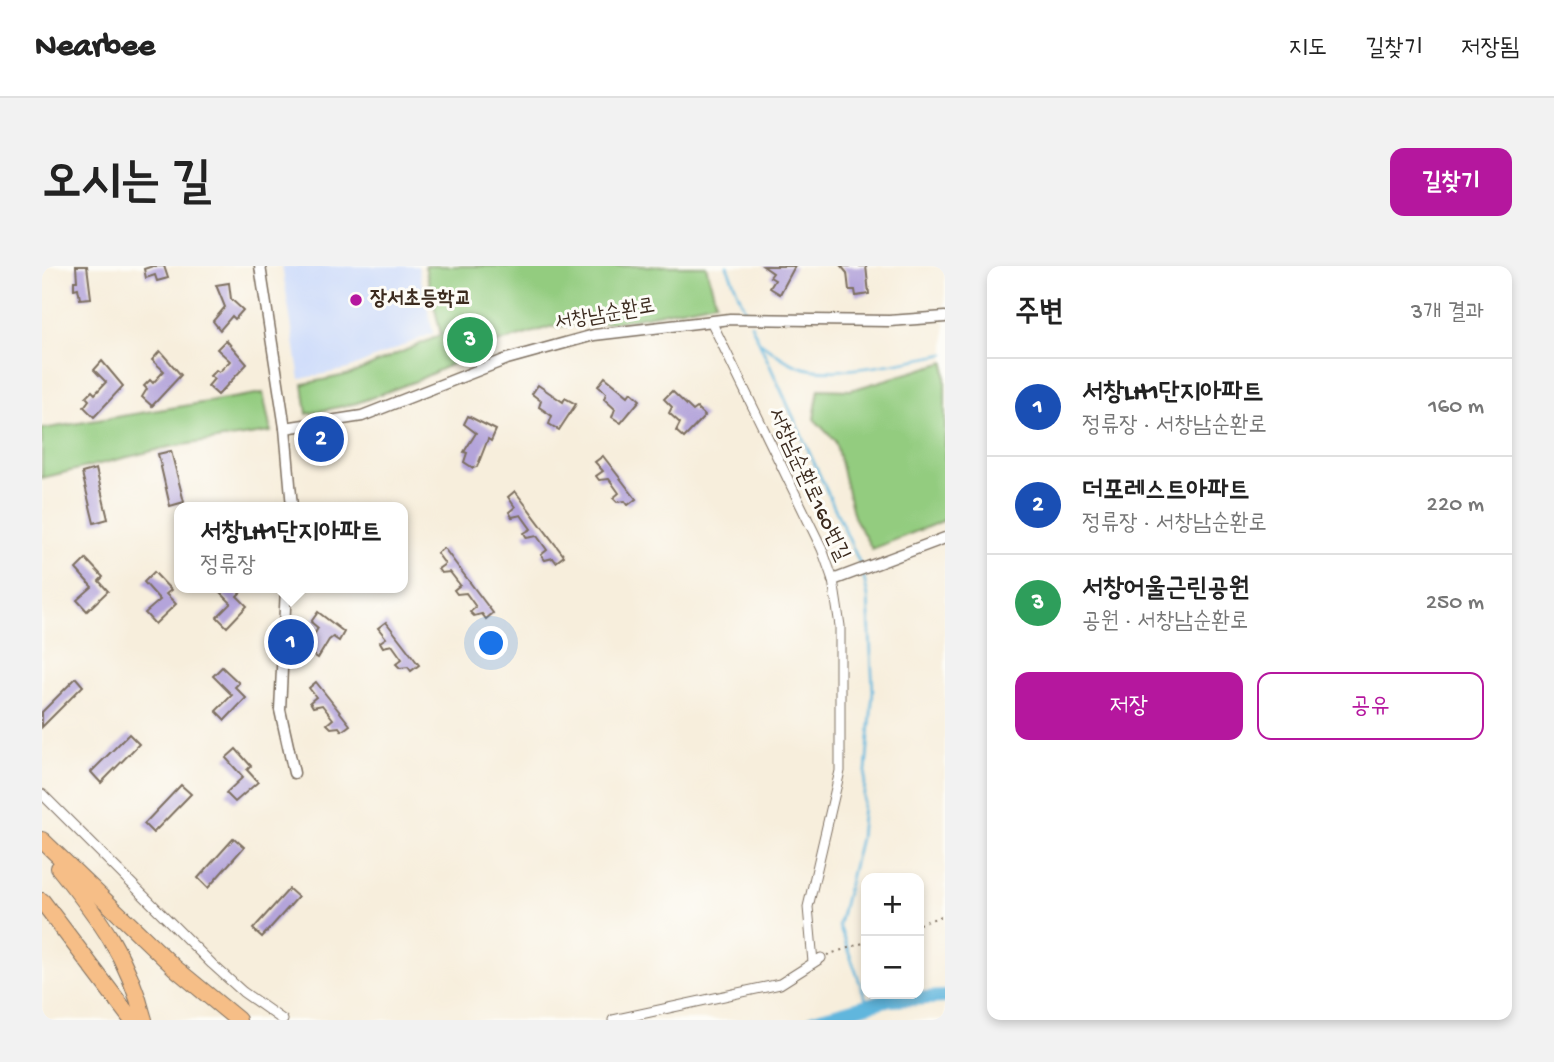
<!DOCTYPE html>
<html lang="ko">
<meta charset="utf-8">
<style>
body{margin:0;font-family:"Gochi Hand","Poor Story",sans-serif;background:#f2f2f2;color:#222}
.controls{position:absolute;right:21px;bottom:21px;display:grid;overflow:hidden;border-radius:14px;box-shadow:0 4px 10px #0003}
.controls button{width:63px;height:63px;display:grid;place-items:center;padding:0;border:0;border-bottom:2px solid #e0e0e0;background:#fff;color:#222;font:35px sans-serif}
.you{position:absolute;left:450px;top:378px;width:24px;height:24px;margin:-18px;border:5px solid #fff;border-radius:50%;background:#1a73e8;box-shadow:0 0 0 10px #1a73e833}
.badge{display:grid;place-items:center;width:46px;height:46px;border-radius:50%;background:#b5179e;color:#fff;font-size:23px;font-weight:700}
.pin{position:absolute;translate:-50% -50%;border:4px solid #fff;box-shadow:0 2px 7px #0006}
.popup{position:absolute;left:132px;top:236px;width:234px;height:91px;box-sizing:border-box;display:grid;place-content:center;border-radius:14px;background:#fff;filter:drop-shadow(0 2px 5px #0005);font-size:23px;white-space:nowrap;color:#767676}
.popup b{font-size:26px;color:#222}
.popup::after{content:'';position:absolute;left:50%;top:100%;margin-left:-14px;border:14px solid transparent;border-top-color:#fff}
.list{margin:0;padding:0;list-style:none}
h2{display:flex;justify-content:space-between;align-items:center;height:91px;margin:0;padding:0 28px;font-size:30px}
h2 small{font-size:23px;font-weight:400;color:#767676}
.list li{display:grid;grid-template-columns:46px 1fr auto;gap:21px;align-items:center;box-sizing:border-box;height:98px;padding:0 28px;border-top:2px solid #e0e0e0}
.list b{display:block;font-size:26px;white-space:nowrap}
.list p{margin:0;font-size:23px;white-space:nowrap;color:#767676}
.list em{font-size:23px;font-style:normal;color:#767676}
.actions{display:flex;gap:14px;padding:21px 28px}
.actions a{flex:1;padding:16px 0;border:2px solid #b5179e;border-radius:14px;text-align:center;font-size:24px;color:#b5179e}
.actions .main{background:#b5179e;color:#fff}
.map{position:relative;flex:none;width:903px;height:754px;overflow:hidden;border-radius:14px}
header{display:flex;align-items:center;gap:42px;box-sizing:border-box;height:98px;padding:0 35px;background:#fff;border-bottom:2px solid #e0e0e0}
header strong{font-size:33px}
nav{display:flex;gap:38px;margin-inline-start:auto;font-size:24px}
.intro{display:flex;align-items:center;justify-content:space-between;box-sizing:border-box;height:168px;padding:0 42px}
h1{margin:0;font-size:49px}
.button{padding:18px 32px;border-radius:14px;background:#b5179e;color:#fff;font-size:24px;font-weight:700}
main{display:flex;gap:42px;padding:0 42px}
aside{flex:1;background:#fff;border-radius:14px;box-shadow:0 4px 10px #0003}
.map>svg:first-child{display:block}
.built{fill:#cddbfa}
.green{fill:#93cc7f;stroke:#677b4e;stroke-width:2}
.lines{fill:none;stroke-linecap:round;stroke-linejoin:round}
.stream{stroke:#61b6dd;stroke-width:2.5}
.river{stroke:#61b6dd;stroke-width:14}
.building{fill:#b4a4da}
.minor-casing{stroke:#7d6f60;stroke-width:11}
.tertiary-casing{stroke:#7d6f60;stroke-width:13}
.motorway-casing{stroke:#7d6f60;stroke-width:18}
.path{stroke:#7d6f60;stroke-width:2;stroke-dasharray:2 5;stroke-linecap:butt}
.minor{stroke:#fff;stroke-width:9}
.tertiary{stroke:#fff;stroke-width:10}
.motorway{stroke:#f6be87;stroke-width:16}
.poi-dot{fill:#b5179e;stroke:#fdfcf7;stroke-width:2.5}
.labels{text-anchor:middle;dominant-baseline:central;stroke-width:6;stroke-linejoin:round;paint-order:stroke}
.poi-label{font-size:21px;font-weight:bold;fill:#3b2a1e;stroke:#fdfcf7;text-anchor:start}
.street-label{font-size:21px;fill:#3b2a1e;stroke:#fdfcf7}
</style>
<header>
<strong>Nearbee</strong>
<nav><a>지도</a><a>길찾기</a><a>저장됨</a></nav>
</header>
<div class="intro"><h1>오시는 길</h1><a class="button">길찾기</a></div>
<main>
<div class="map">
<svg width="903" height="754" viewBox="0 0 903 754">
<rect width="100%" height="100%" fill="#fdfcf7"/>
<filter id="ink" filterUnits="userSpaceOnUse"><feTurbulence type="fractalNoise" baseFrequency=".0143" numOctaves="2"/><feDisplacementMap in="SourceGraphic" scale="14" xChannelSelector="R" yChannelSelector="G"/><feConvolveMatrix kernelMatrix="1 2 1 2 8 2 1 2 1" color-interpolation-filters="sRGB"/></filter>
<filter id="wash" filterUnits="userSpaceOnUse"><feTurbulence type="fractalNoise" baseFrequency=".00686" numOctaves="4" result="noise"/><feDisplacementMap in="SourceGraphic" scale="28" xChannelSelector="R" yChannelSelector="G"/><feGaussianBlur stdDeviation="1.57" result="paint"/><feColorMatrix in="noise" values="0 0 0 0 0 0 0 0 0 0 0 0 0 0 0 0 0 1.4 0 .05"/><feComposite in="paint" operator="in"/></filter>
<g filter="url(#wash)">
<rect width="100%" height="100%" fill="#f7eedc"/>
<polygon class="built" points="240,0 376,0 391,67 306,103 258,113"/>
<g class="green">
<polygon points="383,0 664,0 674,36 575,56 508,61 452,78 374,115 315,137 265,148 261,118 309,108 399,69"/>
<polygon points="903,96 903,254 830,283 812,251 793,175 772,153 777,123 809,124"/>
<polygon points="221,127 229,166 127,181 0,212 0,163"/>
</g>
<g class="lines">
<g class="stream">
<polyline points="685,0 705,49"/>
<polyline points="709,58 819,300"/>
<path d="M719,77c14,10 30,23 48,26 30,7 104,-9 136,-15"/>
<polyline points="821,307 826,331 831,425 818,572 797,659 826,739"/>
</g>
<polyline class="river" points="772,754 844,734 903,731"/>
</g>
<g id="blocks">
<g class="building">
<polygon points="34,0 45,0 49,32 38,33 36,22 32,23 32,15 35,15"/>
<polygon points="111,0 122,0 126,12 115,15 113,9 104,12 102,3"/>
<polygon points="721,0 753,0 738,28 728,22 733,14 728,11 731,7"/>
<polygon points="799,0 824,0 827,28 814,30 813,24 807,24 805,7"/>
<polygon points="187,17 189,33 201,44 193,53 190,50 178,64 171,55 183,41 174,19"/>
<polygon points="184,74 205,98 176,129 166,120 172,113 168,110 174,104 177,106 188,95 175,83"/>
<polygon points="118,85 139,109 110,140 100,131 105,123 102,120 108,114 111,117 122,105 110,94"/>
<polygon points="60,95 81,120 52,151 42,141 47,134 44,131 50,125 53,128 64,116 52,104"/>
<polygon points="563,111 586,130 589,126 598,134 579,157 570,151 573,143 562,133 564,127 556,120"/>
<polygon points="496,119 521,136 523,132 534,138 517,164 507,158 510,150 497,141 499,135 490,128"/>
<polygon points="630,125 651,145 655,142 663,150 642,172 634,165 638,157 627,147 630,141 622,133"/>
<polygon points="426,150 454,164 449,175 446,173 435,201 431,202 422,196 425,187 422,186 434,167 422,158"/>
<polygon points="129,185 142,236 128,240 116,188"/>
<polygon points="561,190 594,233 586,239 583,235 575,236 571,232 577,227 567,213 557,214 554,210 561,205 553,196"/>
<polygon points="54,203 66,253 52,257 40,207"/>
<polygon points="473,225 522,290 514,296 511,292 503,294 499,289 505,284 495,270 485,272 482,267 489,263 479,249 470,251 467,246 473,241 466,231"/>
<polygon points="402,282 451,347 444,353 440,348 432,350 428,346 434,341 424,327 415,328 412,324 418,319 408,306 399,307 396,303 403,298 395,287"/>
<polygon points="44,293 61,311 57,315 66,325 45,345 35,334 50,321 34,303"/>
<polygon points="112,306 129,324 124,328 134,338 113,358 103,347 118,334 102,316"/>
<polygon points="174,322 194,322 199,326 195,330 205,340 185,361 175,351 189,337"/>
<polygon points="276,346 302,366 297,375 291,371 287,374 276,392 267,386 270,380 268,376 276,362 269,356"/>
<polygon points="344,356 377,399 369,405 366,401 358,402 354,398 360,393 350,379 341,381 338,376 344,372 336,362"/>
<polygon points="180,401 197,417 193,421 204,432 183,454 174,445 190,429 171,410"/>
<polygon points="34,412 41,420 0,461 0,446"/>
<polygon points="274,416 308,459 300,465 297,461 289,462 285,458 291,453 280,439 271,441 268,436 274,431 267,422"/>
<polygon points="87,468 97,478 59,517 49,506"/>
<polygon points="194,483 209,500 205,504 216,516 193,536 184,527 201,511 184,492"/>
<polygon points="139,519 149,528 111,567 102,558"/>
<polygon points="192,572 202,581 166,622 156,612"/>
<polygon points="247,623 256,631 220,671 211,663"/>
</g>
</g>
</g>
<g filter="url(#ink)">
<use href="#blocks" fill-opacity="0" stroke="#7d6f60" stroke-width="2"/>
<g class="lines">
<defs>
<g id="minor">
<polyline points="669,55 780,283 791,314 798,360 798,505 766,641 771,696"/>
<polyline points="0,528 170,698 201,726 241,754"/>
<polyline points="571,754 738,718 779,692"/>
</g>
<g id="tertiary">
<polyline points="218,0 243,162 250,241"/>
<polyline points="243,162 320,150 465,93 552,69 688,53 847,55 903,51"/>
<polyline points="791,314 903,272"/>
<polyline points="244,322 238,444 252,507"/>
</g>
<g id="motorway">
<polyline points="0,574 133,702 196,754"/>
<path d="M17,602c40,50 69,88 85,152"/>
<polyline points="0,635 90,754"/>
</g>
</defs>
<use href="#minor" class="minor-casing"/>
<use href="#tertiary" class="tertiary-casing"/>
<use href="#motorway" class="motorway-casing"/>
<g class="path">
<polyline points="877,658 903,649"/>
<polyline points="785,689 824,676"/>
</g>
<use href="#minor" class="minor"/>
<use href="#tertiary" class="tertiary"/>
<use href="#motorway" class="motorway"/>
</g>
</g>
<circle class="poi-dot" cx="314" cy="34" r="7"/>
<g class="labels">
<g class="poi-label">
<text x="328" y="34">장서초등학교</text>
</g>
<g class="street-label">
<text transform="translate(563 50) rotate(-10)">서창남순환로</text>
<text transform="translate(765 219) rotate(65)">서창남순환로160번길</text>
</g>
</g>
</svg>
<div class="controls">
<button>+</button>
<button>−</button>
</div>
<div class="you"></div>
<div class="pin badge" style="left:249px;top:376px;background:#1a4fb4">1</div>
<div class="popup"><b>서창LH1단지아파트</b>정류장</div>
<div class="pin badge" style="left:279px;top:173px;background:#1a4fb4">2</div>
<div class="pin badge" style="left:428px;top:74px;background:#2e9e5b">3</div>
</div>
<aside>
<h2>주변<small>3개 결과</small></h2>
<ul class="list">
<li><span class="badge" style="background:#1a4fb4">1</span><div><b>서창LH1단지아파트</b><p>정류장 · 서창남순환로</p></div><em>160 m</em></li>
<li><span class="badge" style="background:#1a4fb4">2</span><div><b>더포레스트아파트</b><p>정류장 · 서창남순환로</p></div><em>220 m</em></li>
<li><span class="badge" style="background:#2e9e5b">3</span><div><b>서창어울근린공원</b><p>공원 · 서창남순환로</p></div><em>250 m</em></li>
</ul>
<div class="actions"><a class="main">저장</a><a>공유</a></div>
</aside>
</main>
